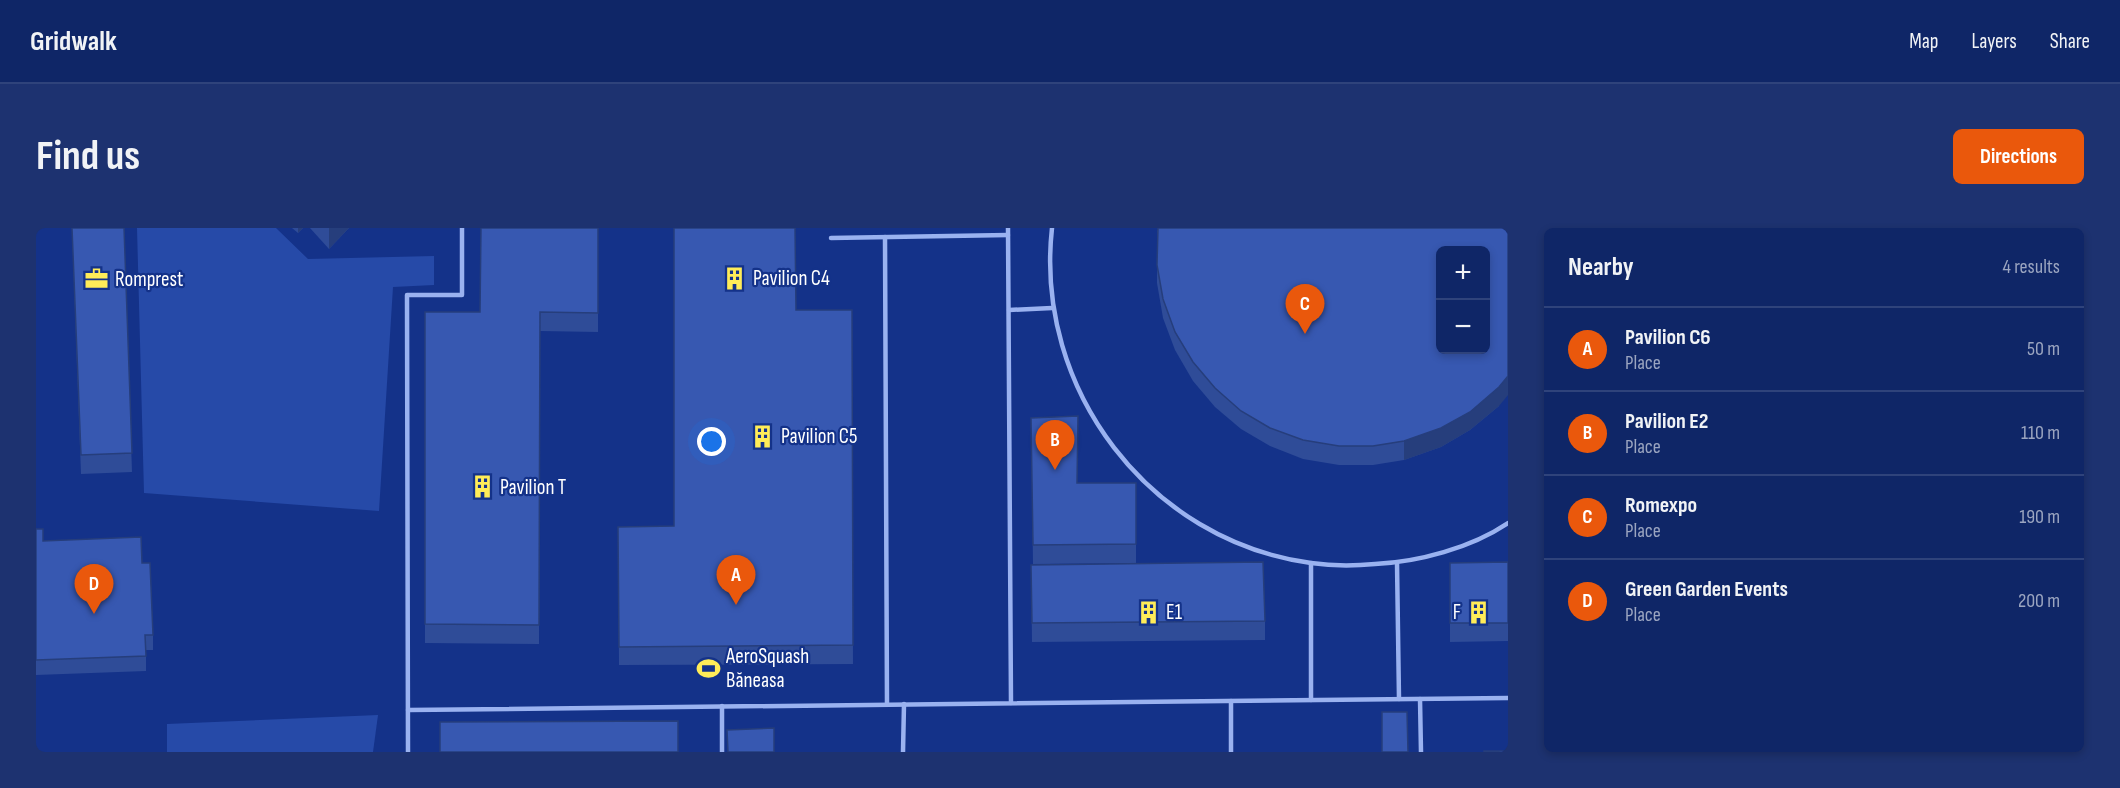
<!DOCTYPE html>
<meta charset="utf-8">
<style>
body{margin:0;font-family:"Sofia Sans Condensed",sans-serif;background:#1d3270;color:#f1f3f6}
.controls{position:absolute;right:18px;top:18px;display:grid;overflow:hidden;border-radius:9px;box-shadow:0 3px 9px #0003}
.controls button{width:54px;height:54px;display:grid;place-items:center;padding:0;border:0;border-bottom:2px solid #2f437b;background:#0f2667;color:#f1f3f6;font:30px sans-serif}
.you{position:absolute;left:676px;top:214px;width:21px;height:21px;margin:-15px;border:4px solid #fff;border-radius:50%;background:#1a73e8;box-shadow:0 0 0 9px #1a73e833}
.badge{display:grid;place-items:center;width:39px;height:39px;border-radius:50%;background:#ea580c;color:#fff;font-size:20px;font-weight:700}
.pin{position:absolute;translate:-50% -50px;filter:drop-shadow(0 2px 3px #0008)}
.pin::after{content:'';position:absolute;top:32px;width:21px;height:18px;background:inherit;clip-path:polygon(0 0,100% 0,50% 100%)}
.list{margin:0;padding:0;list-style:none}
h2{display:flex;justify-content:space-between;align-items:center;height:78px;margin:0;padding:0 24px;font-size:26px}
h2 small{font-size:20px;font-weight:400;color:#9ba5c0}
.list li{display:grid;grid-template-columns:39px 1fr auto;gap:18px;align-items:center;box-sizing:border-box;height:84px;padding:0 24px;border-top:2px solid #2f437b}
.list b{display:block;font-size:22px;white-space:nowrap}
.list p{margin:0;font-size:20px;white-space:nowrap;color:#9ba5c0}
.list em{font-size:20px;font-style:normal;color:#9ba5c0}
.map{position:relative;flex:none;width:1472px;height:524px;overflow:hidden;border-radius:9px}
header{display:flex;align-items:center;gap:36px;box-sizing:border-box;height:84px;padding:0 30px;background:#0f2667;border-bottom:2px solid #2f437b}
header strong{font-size:28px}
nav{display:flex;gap:33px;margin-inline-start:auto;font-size:21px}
.intro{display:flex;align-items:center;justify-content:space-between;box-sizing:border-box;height:144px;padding:0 36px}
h1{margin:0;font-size:42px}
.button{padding:15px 27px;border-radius:9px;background:#ea580c;color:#fff;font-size:21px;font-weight:700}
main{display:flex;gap:36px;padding:0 36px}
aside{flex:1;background:#0f2667;border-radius:9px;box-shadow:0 3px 9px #0003}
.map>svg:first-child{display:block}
.green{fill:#264aa8}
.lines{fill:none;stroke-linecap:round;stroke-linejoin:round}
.lane{stroke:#9ab2f0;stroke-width:4.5}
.wall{fill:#2f4c98}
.shaded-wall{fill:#263e7c}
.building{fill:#3758b1;stroke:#263e7c;stroke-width:1.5;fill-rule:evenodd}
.labels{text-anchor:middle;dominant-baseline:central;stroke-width:4.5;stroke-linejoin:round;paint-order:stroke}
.poi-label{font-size:21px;fill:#fff;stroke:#143289;text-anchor:start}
</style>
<header>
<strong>Gridwalk</strong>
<nav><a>Map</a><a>Layers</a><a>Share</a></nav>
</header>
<div class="intro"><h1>Find us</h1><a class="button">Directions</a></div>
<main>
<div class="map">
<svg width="1472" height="524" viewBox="0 0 1472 524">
<rect width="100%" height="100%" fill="#143289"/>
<g class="green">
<polygon points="101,0 240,0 272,31 398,28 398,57 357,59 343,283 108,265"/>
<polygon points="342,487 337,524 131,524 131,496"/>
</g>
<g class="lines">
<g class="lane">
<polyline points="972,0 975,475"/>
<path d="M1016,0c-18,161 97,313 259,335 21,3 43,3 64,1 43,-2 96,-16 133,-41"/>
<polyline points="849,9 851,476"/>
<polyline points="795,10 972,7"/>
<polyline points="973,82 1016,80"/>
<polyline points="1275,335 1275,472"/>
<polyline points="1361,335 1363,471"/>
<polyline points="1384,471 1385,524"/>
<polyline points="686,478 686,524"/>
<polyline points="372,482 1472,470"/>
<polyline points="372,524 371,67 426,67 426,0"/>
<polyline points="867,524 868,476"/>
<polyline points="1195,524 1195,473"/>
</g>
</g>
<g class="wall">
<polygon points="36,0 88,0 96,244 45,246"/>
<polygon points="256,0 267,0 262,5"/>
<polygon points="274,0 313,0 293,21"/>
<polygon points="562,0 562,104 504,103 503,416 389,415 389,84 444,84"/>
<polygon points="1121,2 1463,178 1434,202 1405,219 1368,232 1337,237 1303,237 1267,231 1234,218 1205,201 1179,179 1157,153 1139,122 1127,90 1121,55"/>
<polygon points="760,82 816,82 817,436 583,437 582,299 638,298"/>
<polygon points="995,190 1042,255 1100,255 1100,335 997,336"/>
<polygon points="0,301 7,313 106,335 117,407 117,422 110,422 110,443 0,447"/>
<polygon points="1472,334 1472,413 1414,414 1414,335"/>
<polygon points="995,337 1229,393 1229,412 996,414"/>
</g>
<g class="shaded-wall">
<polygon points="262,0 267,0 262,5"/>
<polygon points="293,0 313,0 293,21"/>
<polygon points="1472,148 1472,167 1463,178 1434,202 1405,219 1368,232 1368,213"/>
</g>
<g class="building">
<polygon points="36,0 88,0 96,225 45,227"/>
<polygon points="445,0 562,0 562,85 504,84 503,397 389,396 389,84 444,84"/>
<polygon points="638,0 759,0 760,82 816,82 817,417 583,419 582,299 638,298"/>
<path d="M1122,0h350v148l-9,11 -29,25 -29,16 -37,13 -31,5h-34l-36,-6 -33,-12 -29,-17 -26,-23 -22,-26 -18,-30 -12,-33 -6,-34zM1404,22h45v100h-45z"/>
<polygon points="1042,188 1041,255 1100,255 1100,316 997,317 995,190"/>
<polygon points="0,301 7,301 7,313 105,309 106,335 114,335 117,407 109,407 110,428 0,432"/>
<polygon points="1227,334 1229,393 996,395 995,337"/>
<polygon points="1472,334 1472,395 1414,395 1414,335"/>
<polygon points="1346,484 1371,484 1372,524 1346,524"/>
<polygon points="642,493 642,524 404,524 404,494"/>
<polygon points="738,500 738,524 692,524 691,502"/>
<rect x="1448" y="523" width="24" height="1"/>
</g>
<defs>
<symbol id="building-bare" viewBox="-9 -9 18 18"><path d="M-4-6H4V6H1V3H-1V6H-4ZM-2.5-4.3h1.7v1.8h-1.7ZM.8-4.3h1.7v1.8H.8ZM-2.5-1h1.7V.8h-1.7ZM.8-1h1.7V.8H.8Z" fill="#ffec58" stroke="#143289" stroke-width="2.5" paint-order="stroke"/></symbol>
<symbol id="office-bare" viewBox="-9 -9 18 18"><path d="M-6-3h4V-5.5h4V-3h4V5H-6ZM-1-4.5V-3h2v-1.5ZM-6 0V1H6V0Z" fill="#ffec58" stroke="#143289" stroke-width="2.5" paint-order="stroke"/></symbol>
<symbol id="stadium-bare" viewBox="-9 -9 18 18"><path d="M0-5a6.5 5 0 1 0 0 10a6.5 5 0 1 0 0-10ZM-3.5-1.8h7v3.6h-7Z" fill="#ffec58" stroke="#143289" stroke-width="2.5" paint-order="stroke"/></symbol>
</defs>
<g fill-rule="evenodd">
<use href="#building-bare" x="682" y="34" width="33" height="33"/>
<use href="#office-bare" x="44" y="34" width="33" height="33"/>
<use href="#building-bare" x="710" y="192" width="33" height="33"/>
<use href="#building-bare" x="430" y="242" width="33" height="33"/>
<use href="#building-bare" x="1096" y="368" width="33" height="33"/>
<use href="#building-bare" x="1426" y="368" width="33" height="33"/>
<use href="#stadium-bare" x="656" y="424" width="33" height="33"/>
</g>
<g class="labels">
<g class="poi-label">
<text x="717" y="50">Pavilion C4</text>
<text x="79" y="51">Romprest</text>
<text x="745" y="208">Pavilion C5</text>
<text x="464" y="259">Pavilion T</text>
<text x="1130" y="384">E1</text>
<text x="1425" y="384" text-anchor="end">F</text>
<text x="690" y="428">AeroSquash<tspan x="690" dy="24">Băneasa</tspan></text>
</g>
</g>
</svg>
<div class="controls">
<button>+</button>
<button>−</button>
</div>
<div class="you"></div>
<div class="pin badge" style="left:700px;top:377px">A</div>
<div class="pin badge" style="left:1019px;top:242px">B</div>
<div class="pin badge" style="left:1269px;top:106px">C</div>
<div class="pin badge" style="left:58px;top:386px">D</div>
</div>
<aside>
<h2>Nearby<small>4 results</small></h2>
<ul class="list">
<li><span class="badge">A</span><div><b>Pavilion C6</b><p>Place</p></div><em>50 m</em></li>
<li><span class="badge">B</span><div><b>Pavilion E2</b><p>Place</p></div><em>110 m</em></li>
<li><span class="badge">C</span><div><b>Romexpo</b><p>Place</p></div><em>190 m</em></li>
<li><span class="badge">D</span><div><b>Green Garden Events</b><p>Place</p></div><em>200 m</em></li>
</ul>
</aside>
</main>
